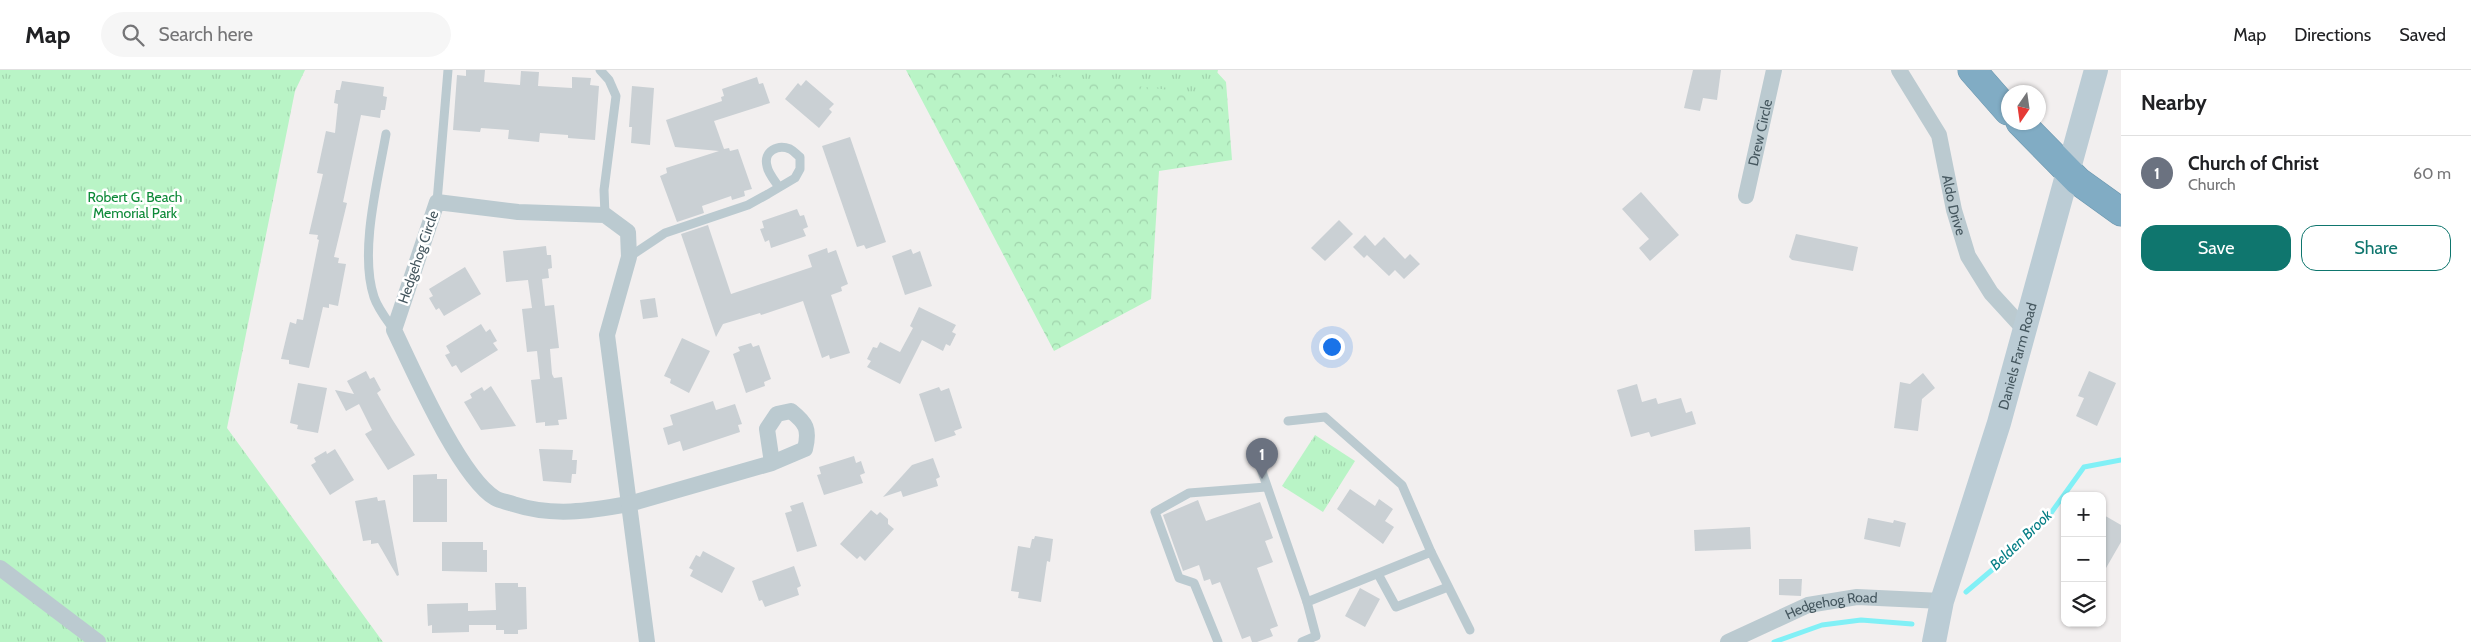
<!DOCTYPE html>
<meta charset="utf-8">
<style>
body{margin:0;font-family:Cabin,sans-serif;background:#f6f6f6;color:#202124}
.controls{position:absolute;right:15px;bottom:15px;display:grid;overflow:hidden;border-radius:10px;box-shadow:0 1px 4px #0004}
.controls button{width:45px;height:45px;display:grid;place-items:center;padding:0;border:0;border-bottom:1px solid #e0e0e0;background:#fff;color:#202124;font:25px sans-serif}
.compass{position:absolute;left:2001px;top:15px;width:45px;height:45px;border-radius:50%;background:#fff;box-shadow:0 1px 4px #0004;rotate:193deg}
.you{position:absolute;left:1331px;top:276px;width:18px;height:18px;margin:-12px;border:4px solid #fff;border-radius:50%;background:#1a73e8;box-shadow:0 0 0 8px #1a73e833}
.badge{display:grid;place-items:center;width:32px;height:32px;border-radius:50%;background:#0f766e;color:#fff;font-size:16px;font-weight:700}
.pin{position:absolute;translate:-50% -41px;filter:drop-shadow(0 1px 2px #0008)}
.pin::after{content:'';position:absolute;top:26px;width:18px;height:15px;background:inherit;clip-path:polygon(0 0,100% 0,50% 100%)}
.list{margin:0;padding:0;list-style:none}
h2{display:flex;justify-content:space-between;align-items:center;height:65px;margin:0;padding:0 20px;font-size:21px}
h2 small{font-size:16px;font-weight:400;color:#757577}
.list li{display:grid;grid-template-columns:32px 1fr auto;gap:15px;align-items:center;box-sizing:border-box;height:75px;padding:0 20px;border-top:1px solid #e0e0e0}
.list b{display:block;font-size:19px;white-space:nowrap}
.list p{margin:0;font-size:16px;white-space:nowrap;color:#757577}
.list em{font-size:16px;font-style:normal;color:#757577}
.actions{display:flex;gap:10px;padding:15px 20px}
.actions a{flex:1;padding:11px 0;border:1px solid #0f766e;border-radius:15px;text-align:center;font-size:18px;color:#0f766e}
.actions .main{background:#0f766e;color:#fff}
.icon{flex:none;width:28px;height:28px;fill:none;stroke:currentColor;stroke-width:2;stroke-linecap:round;stroke-linejoin:round}
.map{position:relative;flex:none;width:2121px;height:572px;overflow:hidden}
header{display:flex;align-items:center;gap:30px;box-sizing:border-box;height:70px;padding:0 25px;background:#fff;border-bottom:1px solid #e0e0e0}
header strong{font-size:24px}
nav{display:flex;gap:28px;margin-inline-start:auto;font-size:18px}
.search{width:350px;height:45px;background:#f6f6f6;display:flex;align-items:center;gap:12px;box-sizing:border-box;padding:0 18px;border-radius:28px;color:#757577;font-size:19px}
main{display:flex}
aside{flex:1;background:#fff}
.map>svg:first-child{display:block}
.forest{fill:url(#forest-crowns)}
.park{fill:url(#park-tufts)}
.lines{fill:none;stroke-linecap:round;stroke-linejoin:round}
.stream{stroke:#81f0f6;stroke-width:5}
.building{fill:#cad0d4}
.highway-casing{stroke:#6c97af;stroke-width:29}
.lane{stroke:#bbcad0;stroke-width:9}
.street{stroke:#bbcad0;stroke-width:16}
.secondary{stroke:#bbccd5;stroke-width:24}
.highway{stroke:#81acc4;stroke-width:28}
.labels{text-anchor:middle;dominant-baseline:central;stroke-width:5;stroke-linejoin:round;paint-order:stroke}
.street-label{font-size:14px;fill:#45575f;stroke:#fff}
.park-label{font-size:14px;fill:#0c8937;stroke:#fff}
.water-label{font-size:15px;font-style:italic;fill:#057e85;stroke:#fff}
</style>
<header>
<strong>Map</strong>
<div class="search"><svg class="icon" aria-label="search" viewBox="0 0 24 24"><circle cx="10" cy="10" r="6"/><path d="M15 15l6 6"/></svg>Search here</div>
<nav><a>Map</a><a>Directions</a><a>Saved</a></nav>
</header>
<main>
<div class="map">
<svg width="2121" height="572" viewBox="0 0 2121 572">
<defs>
<pattern id="forest-crowns" width="20" height="18" patternUnits="userSpaceOnUse" patternTransform="scale(1.25)"><rect width="20" height="18" fill="#b9f4c6"/><path d="M2 6a3 3 0 1 1 6 0M12 15a3 3 0 1 1 6 0" fill="none" stroke="#a0d3ac"/></pattern>
<pattern id="park-tufts" width="24" height="20" patternUnits="userSpaceOnUse" patternTransform="scale(1.25)"><rect width="24" height="20" fill="#b9f4c6"/><path d="M3 7l-1-3M5 7V3M7 7l1-3M15 17l-1-3M17 17v-4M19 17l1-3" fill="none" stroke="#a0d3ac"/></pattern>
</defs>
<rect width="100%" height="100%" fill="#f2efef"/>
<polygon class="forest" points="906,0 1215,0 1226,12 1232,90 1159,101 1151,229 1054,281"/>
<g class="park">
<polygon points="0,0 305,0 295,21 227,358 383,572 0,572"/>
<polygon points="1002,0 1218,0 1212,25"/>
<polygon points="1315,365 1355,391 1323,442 1282,416"/>
</g>
<g class="lines">
<g class="stream">
<polyline points="1966,522 2012,483 2028,463 2051,443 2084,397 2121,390"/>
<polyline points="1774,572 1822,555 1861,550 1912,554"/>
</g>
</g>
<g class="building">
<polygon points="466,0 485,0 484,12 520,15 521,1 539,2 538,16 572,18 572,7 591,8 590,15 599,16 595,70 568,68 568,65 540,63 539,72 508,69 509,60 481,58 480,62 453,60 457,5 466,6"/>
<polygon points="1693,0 1721,0 1717,30 1703,28 1700,41 1684,38"/>
<polygon points="757,7 759,14 763,13 770,33 714,51 724,79 729,78 730,81 738,79 752,119 744,121 745,126 732,130 731,126 702,136 704,143 677,152 660,106 667,103 666,98 719,81 675,77 666,50 722,31 721,27 724,26 722,19"/>
<polygon points="806,10 834,34 829,39 832,42 819,58 785,29 798,13 801,16"/>
<polygon points="342,11 384,17 383,26 387,27 385,40 381,40 380,48 361,45 343,132 347,133 334,187 339,188 338,193 346,194 338,236 329,234 329,238 323,237 309,298 289,294 289,290 281,289 290,252 296,254 297,249 303,250 319,170 317,169 318,165 309,164 323,104 317,103 326,61 335,63 338,34 334,33 336,20 340,20"/>
<polygon points="632,16 654,18 650,75 631,73 632,57 629,57"/>
<polygon points="850,67 886,172 866,179 864,175 857,177 822,76"/>
<polygon points="1641,122 1679,165 1650,191 1639,178 1649,169 1622,139"/>
<polygon points="797,139 800,146 804,145 808,157 803,159 806,166 771,178 769,170 765,172 760,159 764,158 762,151"/>
<polygon points="1339,150 1353,164 1325,191 1311,178"/>
<polygon points="708,155 731,224 812,197 808,185 827,178 828,183 836,180 848,214 841,217 842,221 831,225 850,283 830,289 829,285 822,288 803,231 761,245 760,243 723,254 716,267 681,164"/>
<polygon points="1796,164 1858,177 1853,201 1792,190 1789,187"/>
<polygon points="1365,165 1375,176 1384,167 1405,189 1410,184 1420,194 1404,209 1395,200 1389,206 1367,185 1364,188 1353,177"/>
<polygon points="546,176 547,185 551,185 552,198 548,199 549,208 542,209 545,236 554,235 559,278 550,279 552,304 554,308 562,307 567,349 558,350 559,355 545,356 545,352 536,353 531,310 540,309 537,281 527,282 522,239 532,238 528,210 506,212 503,181"/>
<polygon points="911,179 913,184 920,181 932,216 905,225 892,186"/>
<polygon points="465,197 481,224 444,246 439,238 436,240 429,228 433,226 429,219"/>
<polygon points="655,228 658,247 643,249 640,230"/>
<polygon points="919,237 956,255 952,262 956,264 950,276 946,274 943,281 922,270 900,314 867,297 871,291 867,289 873,277 877,278 880,272 900,282 913,258 910,256"/>
<polygon points="481,254 486,262 490,259 497,271 493,273 498,280 461,303 456,295 452,297 445,285 450,283 446,276"/>
<polygon points="682,268 710,281 689,323 670,313 671,309 664,306"/>
<polygon points="751,273 753,277 759,275 771,309 764,312 765,316 746,323 733,284 740,281 738,277"/>
<polygon points="366,301 370,309 374,307 381,320 377,323 392,349 415,385 388,400 365,364 372,360 359,334 346,341 335,320 354,324 347,311"/>
<polygon points="2089,301 2116,313 2097,356 2076,346 2084,328 2078,326"/>
<polygon points="1923,303 1935,318 1922,329 1918,361 1894,358 1900,312 1910,314"/>
<polygon points="298,313 327,318 318,363 297,359 298,355 290,353"/>
<polygon points="1637,314 1642,332 1656,328 1658,334 1681,328 1686,343 1692,341 1696,354 1651,367 1649,362 1631,367 1617,320"/>
<polygon points="491,316 516,356 481,360 464,332 472,328 470,324 482,317 484,321"/>
<polygon points="939,317 941,321 949,318 962,358 954,361 956,365 935,372 919,324"/>
<polygon points="713,331 716,340 735,334 742,354 738,355 740,362 683,381 680,371 668,375 663,358 673,355 670,345"/>
<polygon points="335,379 354,410 330,425 311,395 316,392 314,388 326,381 327,384"/>
<polygon points="539,379 573,380 572,390 577,390 576,404 572,404 571,413 543,411"/>
<polygon points="854,386 856,393 861,391 865,403 860,405 863,413 824,425 817,405 821,404 819,397"/>
<polygon points="933,388 940,407 936,409 938,416 903,427 901,421 883,427 912,395"/>
<polygon points="437,404 437,409 447,409 447,452 413,452 413,405"/>
<polygon points="1350,419 1375,436 1379,429 1393,439 1385,451 1394,457 1383,474 1337,439"/>
<polygon points="377,427 378,431 385,430 399,505 397,506 378,473 371,474 371,470 363,471 355,431"/>
<polygon points="1198,430 1206,451 1260,432 1273,468 1265,471 1273,492 1257,498 1278,556 1270,559 1273,566 1257,572 1252,572 1250,566 1242,569 1220,512 1212,515 1210,509 1204,511 1199,495 1183,501 1163,445"/>
<polygon points="803,432 817,476 797,482 785,443 792,441 790,436"/>
<polygon points="871,440 877,445 880,442 888,449 888,454 894,459 865,491 860,486 857,489 840,474"/>
<polygon points="2102,444 2121,455 2121,472 2102,505"/>
<polygon points="1868,448 1893,453 1894,450 1906,453 1900,477 1864,469"/>
<polygon points="1750,457 1751,479 1695,481 1694,460"/>
<polygon points="1035,466 1053,469 1050,492 1047,491 1041,532 1018,528 1019,522 1011,521 1018,476 1030,478 1032,469 1034,469"/>
<polygon points="442,472 483,472 483,480 487,480 487,502 442,501"/>
<polygon points="703,481 735,498 722,523 690,506 693,500 689,498 696,485 700,487"/>
<polygon points="794,496 801,516 797,518 799,525 765,537 762,530 759,531 752,511"/>
<polygon points="1779,509 1802,509 1801,526 1779,525"/>
<polygon points="495,513 518,513 518,517 526,517 527,559 518,560 518,564 504,564 504,560 496,560 496,555 469,555 469,562 432,563 432,555 428,556 427,534 468,533 468,541 496,540"/>
<polygon points="1360,518 1380,529 1365,557 1345,546"/>
</g>
<g class="lines">
<defs>
<g id="highway">
<polyline points="1972,0 2008,41"/>
<polyline points="2020,52 2078,111 2121,142"/>
</g>
</defs>
<use href="#highway" class="highway-casing"/>
<g class="lane">
<polyline points="600,0 609,10 616,26 604,120 605,145"/>
<path d="M386,64c-8,46 -27,118 -12,163 4,12 13,23 20,33"/>
<polyline points="437,132 448,0"/>
<path d="M629,187l36,-24 83,-28 20,-11 27,-16 5,-9v-12c-3,-2 -6,-6 -10,-8 -12,-5 -27,2 -23,17 1,7 7,14 12,21"/>
<polyline points="1288,351 1325,347 1402,415 1431,482"/>
<polyline points="1258,390 1307,532 1316,566 1302,572"/>
<polyline points="1378,504 1396,537 1448,517"/>
<polyline points="1307,532 1431,482 1470,560"/>
<polyline points="1218,572 1194,513 1179,508 1155,442 1189,423 1266,417"/>
</g>
<g class="street">
<path id="s1" d="M1899,0l40,65 15,75 14,46 23,37 33,36"/>
<path id="s2" d="M1746,126l28,-126"/>
<path d="M437,132l81,10 87,3 23,17 1,25 -22,78 22,169c-40,7 -76,13 -116,0 -5,-2 -13,-3 -18,-6 -35,-21 -82,-128 -101,-168z"/>
<polyline points="0,498 98,572"/>
<path d="M647,572l-18,-138 143,-41 33,-14c5,-20 1,-26 -14,-38l-14,3 -10,15 5,34"/>
<path id="s3" d="M1728,572l80,-37 49,-8 85,4"/>
</g>
<path class="secondary" id="s4" d="M1934,572l8,-41 57,-178 97,-353"/>
<use href="#highway" class="highway"/>
</g>
<g class="labels">
<g class="street-label">
<text stroke="none"><textPath href="#s2" startOffset="65">Drew Circle</textPath></text>
<text stroke="none"><textPath href="#s1" startOffset="148">Aldo Drive</textPath></text>
<text transform="translate(418 187) rotate(-71)">Hedgehog Circle</text>
<text stroke="none"><textPath href="#s4" startOffset="298">Daniels Farm Road</textPath></text>
<text stroke="none"><textPath href="#s3" startOffset="111">Hedgehog Road</textPath></text>
</g>
<g class="park-label">
<text x="135" y="127">Robert G. Beach<tspan x="135" dy="16">Memorial Park</tspan></text>
</g>
<g class="water-label">
<text transform="translate(2021 470) rotate(-44)">Belden Brook</text>
</g>
</g>
</svg>
<div class="controls">
<button>+</button>
<button>−</button>
<button><svg class="icon" aria-label="layers" viewBox="0 0 24 24"><path d="M12 4l9 5-9 5-9-5zM3 14l9 5 9-5"/></svg></button>
</div>
<svg class="compass" viewBox="-18 -18 36 36"><path d="M0-13l5 13h-10z" fill="#e53935"/><path d="M0 13l5-13h-10z" fill="#757577"/></svg>
<div class="you"></div>
<div class="pin badge" style="left:1262px;top:409px;background:#6b7280">1</div>
</div>
<aside>
<h2>Nearby<small></small></h2>
<ul class="list">
<li><span class="badge" style="background:#6b7280">1</span><div><b>Church of Christ</b><p>Church</p></div><em>60 m</em></li>
</ul>
<div class="actions"><a class="main">Save</a><a>Share</a></div>
</aside>
</main>
